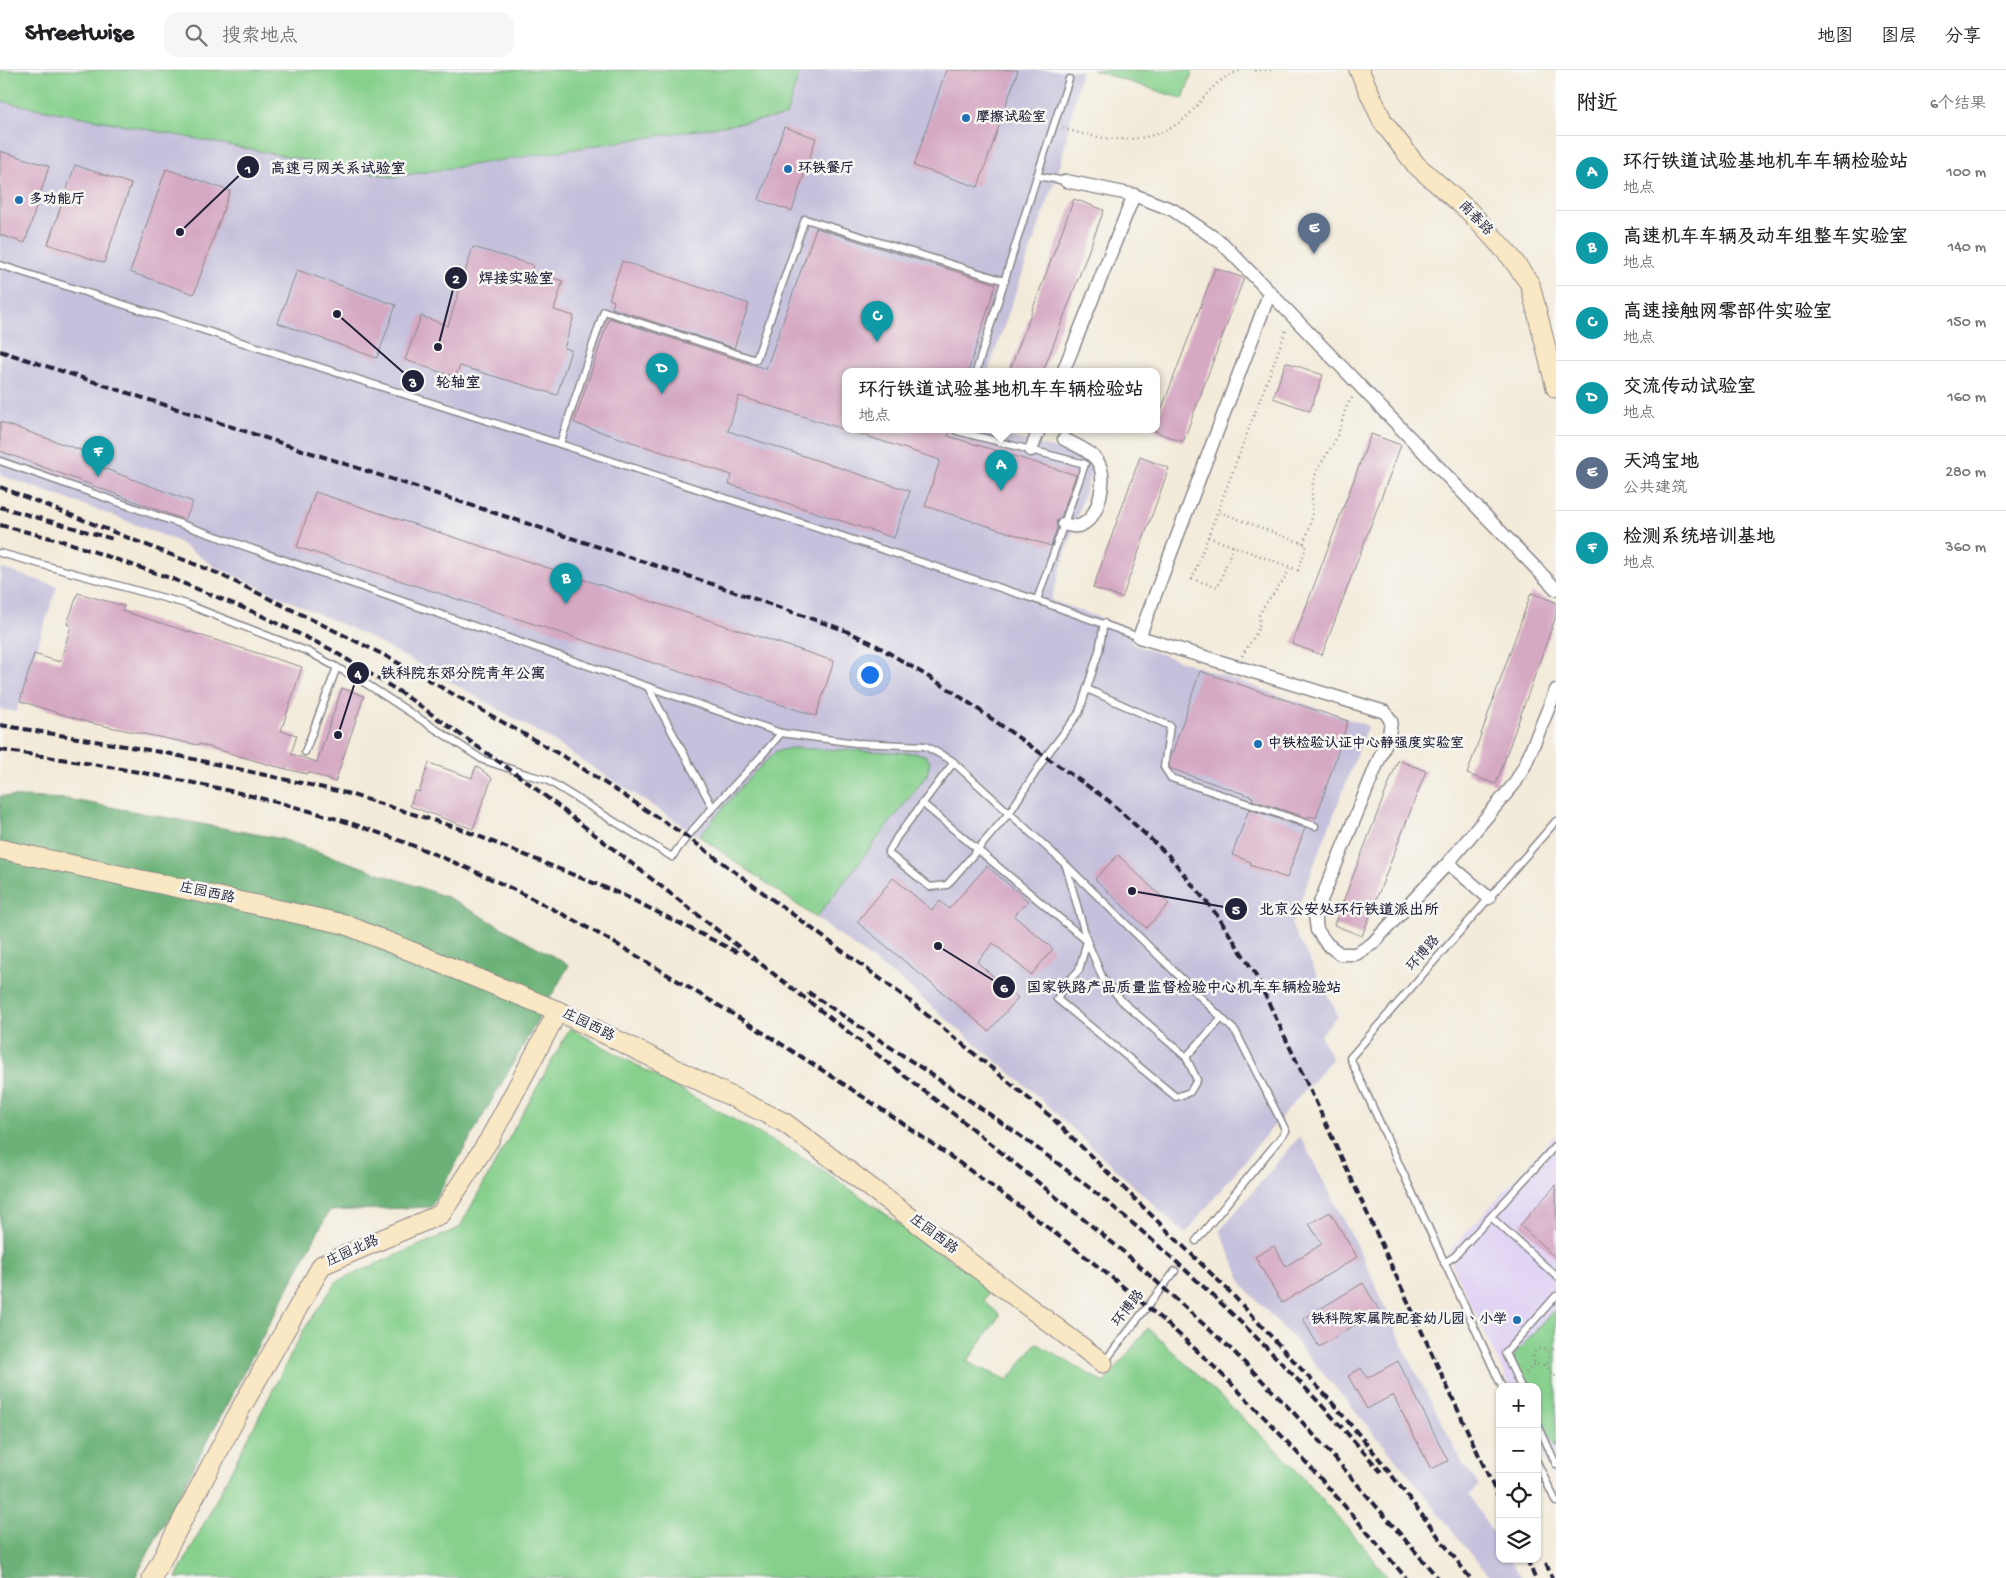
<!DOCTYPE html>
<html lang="zh">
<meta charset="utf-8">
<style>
body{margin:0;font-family:"Gochi Hand","LXGW WenKai TC",sans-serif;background:#f6f6f6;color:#202124}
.controls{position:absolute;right:15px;bottom:15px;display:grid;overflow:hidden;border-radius:10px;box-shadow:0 1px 4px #0004}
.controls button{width:45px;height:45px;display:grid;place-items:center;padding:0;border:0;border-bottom:1px solid #e0e0e0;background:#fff;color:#202124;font:25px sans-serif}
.you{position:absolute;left:869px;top:604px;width:18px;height:18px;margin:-12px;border:4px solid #fff;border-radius:50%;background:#1a73e8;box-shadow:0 0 0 8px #1a73e833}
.badge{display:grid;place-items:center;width:32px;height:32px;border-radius:50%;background:#1f6fb2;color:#fff;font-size:16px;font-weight:700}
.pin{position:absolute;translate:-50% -41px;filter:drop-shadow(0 1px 2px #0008)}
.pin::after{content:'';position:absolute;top:26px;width:18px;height:15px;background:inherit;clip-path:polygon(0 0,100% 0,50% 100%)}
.popup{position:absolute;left:842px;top:298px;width:318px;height:65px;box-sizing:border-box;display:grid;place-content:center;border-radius:10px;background:#fff;filter:drop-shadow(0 1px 4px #0005);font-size:16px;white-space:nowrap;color:#757577}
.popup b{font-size:19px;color:#202124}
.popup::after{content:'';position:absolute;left:50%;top:100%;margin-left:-10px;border:10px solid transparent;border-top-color:#fff}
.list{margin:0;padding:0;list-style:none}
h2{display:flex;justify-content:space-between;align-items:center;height:65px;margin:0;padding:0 20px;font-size:21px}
h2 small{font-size:16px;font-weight:400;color:#757577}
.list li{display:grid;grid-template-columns:32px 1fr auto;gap:15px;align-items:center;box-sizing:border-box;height:75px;padding:0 20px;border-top:1px solid #e0e0e0}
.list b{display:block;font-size:19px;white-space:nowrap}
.list p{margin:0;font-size:16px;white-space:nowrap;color:#757577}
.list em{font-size:16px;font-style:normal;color:#757577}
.icon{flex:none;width:28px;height:28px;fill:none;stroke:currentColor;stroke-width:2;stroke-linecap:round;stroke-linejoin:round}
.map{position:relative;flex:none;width:1556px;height:1508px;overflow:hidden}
header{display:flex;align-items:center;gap:30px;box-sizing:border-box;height:70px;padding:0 25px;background:#fff;border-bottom:1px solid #e0e0e0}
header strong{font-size:24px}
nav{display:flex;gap:28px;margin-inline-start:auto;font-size:18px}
.search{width:350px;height:45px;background:#f6f6f6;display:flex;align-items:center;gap:12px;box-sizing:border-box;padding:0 18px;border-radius:15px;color:#757577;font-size:19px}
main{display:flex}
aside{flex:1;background:#fff}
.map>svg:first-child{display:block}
.built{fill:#e1d4f4}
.industrial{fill:#c5c0db}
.green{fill:#86d08c;stroke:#547964}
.forest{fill:#6cb278;stroke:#476a5a}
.building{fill:#d6a9c3}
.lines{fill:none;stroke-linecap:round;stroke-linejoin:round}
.lane-casing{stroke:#8a868a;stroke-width:9}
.street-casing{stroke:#8a868a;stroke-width:15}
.secondary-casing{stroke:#8a868a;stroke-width:21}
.path{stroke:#8a868a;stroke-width:2.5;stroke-dasharray:1 4;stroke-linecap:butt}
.lane{stroke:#fff;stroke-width:6}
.street{stroke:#fff;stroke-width:12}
.secondary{stroke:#fae7c3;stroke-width:19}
.rail{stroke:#22223b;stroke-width:4;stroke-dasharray:8 4;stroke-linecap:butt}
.poi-dot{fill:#1f6fb2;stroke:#f6f6f2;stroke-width:2}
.labels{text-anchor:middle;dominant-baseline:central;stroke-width:5;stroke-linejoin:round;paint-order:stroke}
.poi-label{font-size:14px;font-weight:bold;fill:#22223b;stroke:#f6f6f2;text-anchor:start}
.street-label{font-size:14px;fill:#22223b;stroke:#f6f6f2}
.leader{fill:none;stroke:#22223b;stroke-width:2}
.callout-dot{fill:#22223b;stroke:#f6f6f2;stroke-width:2}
.mark-label{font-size:15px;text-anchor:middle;font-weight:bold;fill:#fff}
.callout-label{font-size:15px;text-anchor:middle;font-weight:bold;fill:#22223b;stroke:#f6f6f2;stroke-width:5;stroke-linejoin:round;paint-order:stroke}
</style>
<header>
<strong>Streetwise</strong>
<div class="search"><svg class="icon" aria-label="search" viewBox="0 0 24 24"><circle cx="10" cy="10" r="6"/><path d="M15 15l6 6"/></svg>搜索地点</div>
<nav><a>地图</a><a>图层</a><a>分享</a></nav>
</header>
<main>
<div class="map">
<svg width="1556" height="1508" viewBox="0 0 1556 1508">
<rect width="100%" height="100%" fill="#f6f6f2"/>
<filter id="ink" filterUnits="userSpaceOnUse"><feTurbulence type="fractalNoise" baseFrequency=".02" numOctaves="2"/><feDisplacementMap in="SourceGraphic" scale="10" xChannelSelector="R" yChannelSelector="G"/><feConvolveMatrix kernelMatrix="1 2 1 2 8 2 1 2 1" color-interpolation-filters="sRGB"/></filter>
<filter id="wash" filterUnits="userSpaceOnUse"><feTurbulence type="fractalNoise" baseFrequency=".0096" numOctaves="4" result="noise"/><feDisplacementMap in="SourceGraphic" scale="20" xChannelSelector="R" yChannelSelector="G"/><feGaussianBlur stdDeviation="1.12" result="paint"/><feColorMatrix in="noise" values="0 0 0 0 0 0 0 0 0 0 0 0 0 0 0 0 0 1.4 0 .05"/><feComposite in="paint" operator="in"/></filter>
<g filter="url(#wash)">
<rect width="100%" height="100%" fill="#f3ebda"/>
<polygon class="built" points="1556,1064 1556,1413 1537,1374 1537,1317 1510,1317 1447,1184"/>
<g class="industrial">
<polygon points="800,0 1081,0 1061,93 988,302 846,302 846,360 982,360 1095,389 1051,530 1136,561 1132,574 1368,656 1291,855 1338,945 1320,965 1332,989 1265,1066 1185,1164 1031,1020 901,911 816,848 699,766 543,665 444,608 361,563 217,498 177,471 114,446 0,405 0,31 393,107 786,46"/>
<polygon points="0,498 57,516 16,642 0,639"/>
<polygon points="1300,1066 1365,1192 1408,1287 1463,1394 1479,1415 1469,1425 1500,1474 1500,1489 1510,1489 1522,1508 1490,1508 1408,1404 1352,1337 1291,1266 1244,1217 1220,1160"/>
</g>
<g class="green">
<polygon points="0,0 800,0 786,46 393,107 0,31"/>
<polygon points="1092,0 1193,0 1183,29"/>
<polygon points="793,678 916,683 925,685 930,692 927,705 816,848 699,766 747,710 776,681"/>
<polygon points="570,958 817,1096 990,1217 984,1231 1000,1245 967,1292 1008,1310 1036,1273 1104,1313 1148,1258 1290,1393 1369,1483 1387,1508 176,1508 303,1261 337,1211 459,1158"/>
<polygon points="1556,1240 1556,1379 1537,1339 1537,1317 1525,1317 1514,1295 1514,1285 1551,1243"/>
</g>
<polygon class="forest" points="0,726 67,729 282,769 447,827 569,895 431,1137 329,1141 135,1508 0,1508"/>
<g id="blocks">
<g class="building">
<polygon points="946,0 1018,0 978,117 914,96"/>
<polygon points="784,57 816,68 792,141 759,130"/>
<polygon points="0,81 49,96 25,173 0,165"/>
<polygon points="75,95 131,114 104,193 48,174"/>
<polygon points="166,99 230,121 194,224 130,202"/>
<polygon points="1074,129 1104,140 1043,302 1009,302"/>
<polygon points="816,158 996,214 968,302 846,302 846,360 739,326 728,361 910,421 894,468 729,414 732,405 574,353 609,248 766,299"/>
<polygon points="473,177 533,195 531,202 563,211 554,240 574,246 564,278 571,280 557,325 460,296 455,307 405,290 421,246 448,256"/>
<polygon points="622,191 749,234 734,278 612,238 614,231 609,229"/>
<polygon points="1215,198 1244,208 1183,372 1154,361 1156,360 1156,354"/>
<polygon points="297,200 396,235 377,288 278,253"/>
<polygon points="1286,292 1323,305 1310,341 1273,328"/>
<polygon points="0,352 106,389 103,398 193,432 185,450 0,381"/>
<polygon points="854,360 950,360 948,366 1076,405 1061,447 1056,451 1057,458 1051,476 925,436 940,390 854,362"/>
<polygon points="1371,364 1401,375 1322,585 1292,574"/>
<polygon points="1140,387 1169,398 1122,528 1093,518"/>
<polygon points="315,422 834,591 816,646 297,477"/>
<polygon points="78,523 124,536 122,541 302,597 281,661 297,665 291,684 317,692 342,618 364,626 335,712 308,702 307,704 270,695 199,674 198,675 90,653 20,631 34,584 60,592 71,556 67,554"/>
<polygon points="1531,523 1556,532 1556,546 1496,714 1467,704"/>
<polygon points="1200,601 1348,651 1316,748 1309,746 1308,748 1252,730 1253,727 1171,699 1169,696 1170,690"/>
<polygon points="1398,690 1426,701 1362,866 1334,855"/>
<polygon points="429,693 472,708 476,696 492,708 473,759 410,736 415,721 419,722"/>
<polygon points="1249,739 1305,758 1287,808 1250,795 1251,792 1232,785"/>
<polygon points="1118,785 1169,834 1146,858 1095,809"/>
<polygon points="987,796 1028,831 1014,846 1053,879 1031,905 993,873 977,892 1018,928 989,961 857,852 893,808 932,840 940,831 949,839"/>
<polygon points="1556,1115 1556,1188 1520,1155"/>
<polygon points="1330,1142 1357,1187 1282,1233 1255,1187 1274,1176 1286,1196 1322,1174 1309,1154"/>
<polygon points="1363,1213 1379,1240 1319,1277 1303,1249"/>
<polygon points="1398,1291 1448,1391 1431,1399 1393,1325 1367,1339 1348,1306 1361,1298 1367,1308"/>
</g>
</g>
</g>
<g filter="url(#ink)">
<use href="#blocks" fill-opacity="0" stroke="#8a868a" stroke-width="1"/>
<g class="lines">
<defs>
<g id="lane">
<polyline points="1037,106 1069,9"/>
<polyline points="0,195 560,374 1037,530 1139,567"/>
<polyline points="976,302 1037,106 1066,111"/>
<polyline points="957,360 957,361 1085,394 1037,530"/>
<polyline points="560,374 604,241 756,290 805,149 1005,211"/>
<polyline points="0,391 781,663"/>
<path d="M0,483l186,51 123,48 56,31 118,77 46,15 18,5 125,77c31,-45 75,-81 109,-124l75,10 69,3 26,14 114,104 171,168 50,99 -90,110"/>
<polyline points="648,617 713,738"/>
<polyline points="1087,619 1170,656 1164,697 1171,708 1315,756"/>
<polyline points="305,682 337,597"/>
<polyline points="954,692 897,767 888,783 930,817 947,815 1010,742 1046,686 1079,643 1099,581 1104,553"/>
<polyline points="922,733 1087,871 1103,909 1123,932 1186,987 1197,1010 1190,1022 1176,1027 1057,929 1063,917 1079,900 1087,871 1066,796"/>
<polyline points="1186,987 1222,948"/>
<polyline points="1491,1147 1556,1206"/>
<polyline points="1444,1193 1455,1186 1556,1075"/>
<polyline points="1105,1291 1175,1201"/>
<polyline points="1502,1317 1350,988 1556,751"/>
<polyline points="1521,1317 1505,1283 1556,1226"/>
<polyline points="1537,1353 1556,1394"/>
<polyline points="1537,1392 1556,1432"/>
</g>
<g id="street">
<polyline points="1066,111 1134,125 1173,140 1222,173 1556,519"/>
<polyline points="1270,222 1139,567 1385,642 1391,651 1389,665 1315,845 1317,860 1327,874 1340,884 1356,884 1372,874 1448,793 1515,713 1525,695 1556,620"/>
<polyline points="1063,302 1134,125"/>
<polyline points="1031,380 1039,360"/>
<path d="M1064,454c7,2 13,4 19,0 16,-8 24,-45 16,-60 -6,-12 -24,-19 -35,-25"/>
<polyline points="1448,793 1489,828"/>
</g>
<g id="secondary">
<polyline points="1359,0 1383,52 1416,95 1469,141 1510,186 1530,214 1556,318"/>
<polyline points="0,779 344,854 558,941 785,1053 1103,1293"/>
<polyline points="152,1508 241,1338 322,1195 441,1144 489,1070 558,941"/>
</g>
</defs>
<use href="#lane" class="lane-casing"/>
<use href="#street" class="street-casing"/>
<use href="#secondary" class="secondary-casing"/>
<g class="path">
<polyline points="1255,0 1272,0"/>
<path d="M1063,58c44,15 97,20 131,-19 15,-18 26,-33 49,-39"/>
<polyline points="1208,467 1298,500 1307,475 1217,441"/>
<path d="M1303,473c4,-9 9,-18 9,-29 1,-10 -1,-20 1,-31 4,-19 17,-30 24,-47 6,-14 6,-28 16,-39"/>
<polyline points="1233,476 1218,517 1192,509 1287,258"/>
<path d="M1242,586c7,-14 20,-24 17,-41 9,-18 24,-29 31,-48"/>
<circle cx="1541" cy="1287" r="8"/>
<polyline points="1548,1281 1556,1278"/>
<polyline points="1545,1294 1556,1307"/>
<polyline points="1526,1303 1535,1293"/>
</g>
<use href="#lane" class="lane"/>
<use href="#street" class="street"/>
<use href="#secondary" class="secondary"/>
<g class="rail">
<polyline points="0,281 718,516 844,560 874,574 952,621 1109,731 1169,786 1217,845 1254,902 1314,1028 1500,1431"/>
<polyline points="0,417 217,503 384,585 568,689 686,766 905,927 1050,1046 1231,1223 1328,1328 1377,1386 1470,1508"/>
<polyline points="0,437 113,469"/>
<polyline points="0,455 66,472 170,508 256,543 330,579 403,624 522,708 960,1049 1125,1183 1233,1281 1293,1342 1332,1385 1438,1508"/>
<polyline points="0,655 166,683 346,723 461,759 623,825 739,883"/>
<path d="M0,680c114,16 227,36 337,69 87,27 173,66 253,110 42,23 82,49 123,73 96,58 189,119 280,185 74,54 148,111 215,174 71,68 135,142 198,217"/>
<path d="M808,922c109,74 222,144 322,229 90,77 174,161 251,251"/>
<polyline points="1527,1489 1535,1508"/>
<polyline points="1546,1493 1552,1508"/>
</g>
</g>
</g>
<g class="poi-dot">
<circle cx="966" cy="48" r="5"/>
<circle cx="788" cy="99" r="5"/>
<circle cx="19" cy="130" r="5"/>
<circle cx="1258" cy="674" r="5"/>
<circle cx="1517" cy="1250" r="5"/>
</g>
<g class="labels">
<g class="poi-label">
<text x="976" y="48">摩擦试验室</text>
<text x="798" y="99">环铁餐厅</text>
<text x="29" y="130">多功能厅</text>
<text x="1268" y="674">中铁检验认证中心静强度实验室</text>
<text x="1507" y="1250" text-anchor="end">铁科院家属院配套幼儿园、小学</text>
</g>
<g class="street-label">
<text transform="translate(1475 149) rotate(46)">南春路</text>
<text transform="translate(207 824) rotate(12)">庄园西路</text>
<text transform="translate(1424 884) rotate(-49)">环博路</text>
<text transform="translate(588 956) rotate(26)">庄园西路</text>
<text transform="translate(933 1165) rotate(37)">庄园西路</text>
<text transform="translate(353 1182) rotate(-24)">庄园北路</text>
<text transform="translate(1129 1239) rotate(-52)">环博路</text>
</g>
</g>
<path class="leader" d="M180 162L248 97M438 277L456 208M337 244L413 311M338 665L358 603M1132 821L1236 839M938 876L1004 917"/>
<g class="callout-dot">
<circle cx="180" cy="162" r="5"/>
<circle cx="438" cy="277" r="5"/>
<circle cx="337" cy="244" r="5"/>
<circle cx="338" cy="665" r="5"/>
<circle cx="1132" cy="821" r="5"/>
<circle cx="938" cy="876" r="5"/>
<circle cx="248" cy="97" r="12"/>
<circle cx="456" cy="208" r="12"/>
<circle cx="413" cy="311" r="12"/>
<circle cx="358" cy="603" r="12"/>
<circle cx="1236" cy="839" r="12"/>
<circle cx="1004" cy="917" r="12"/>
</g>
<g class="mark-label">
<text x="248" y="103">1</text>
<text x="456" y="213">2</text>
<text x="413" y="317">3</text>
<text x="358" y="608">4</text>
<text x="1236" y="844">5</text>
<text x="1004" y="922">6</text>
</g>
<g class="callout-label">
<text x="338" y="103">高速弓网关系试验室</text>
<text x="516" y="213">焊接实验室</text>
<text x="458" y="317">轮轴室</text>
<text x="463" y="608">铁科院东郊分院青年公寓</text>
<text x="1349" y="844">北京公安处环行铁道派出所</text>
<text x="1184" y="922">国家铁路产品质量监督检验中心机车车辆检验站</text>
</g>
</svg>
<div class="controls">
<button>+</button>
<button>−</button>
<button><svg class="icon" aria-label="locate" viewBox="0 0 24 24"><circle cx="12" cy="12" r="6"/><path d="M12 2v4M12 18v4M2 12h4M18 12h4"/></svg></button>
<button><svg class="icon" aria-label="layers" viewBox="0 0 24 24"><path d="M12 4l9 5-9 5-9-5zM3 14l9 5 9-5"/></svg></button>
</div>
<div class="you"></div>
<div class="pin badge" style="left:1001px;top:421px;background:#0f9aa8">A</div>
<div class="popup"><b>环行铁道试验基地机车车辆检验站</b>地点</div>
<div class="pin badge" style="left:566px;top:534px;background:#0f9aa8">B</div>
<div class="pin badge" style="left:877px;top:272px;background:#0f9aa8">C</div>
<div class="pin badge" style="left:662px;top:324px;background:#0f9aa8">D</div>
<div class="pin badge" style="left:1314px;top:184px;background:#5c6f8a">E</div>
<div class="pin badge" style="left:98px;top:407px;background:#0f9aa8">F</div>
</div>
<aside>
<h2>附近<small>6个结果</small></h2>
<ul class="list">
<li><span class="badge" style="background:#0f9aa8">A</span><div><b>环行铁道试验基地机车车辆检验站</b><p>地点</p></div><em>100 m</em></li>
<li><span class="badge" style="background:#0f9aa8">B</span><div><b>高速机车车辆及动车组整车实验室</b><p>地点</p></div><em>140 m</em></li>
<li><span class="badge" style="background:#0f9aa8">C</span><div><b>高速接触网零部件实验室</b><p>地点</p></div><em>150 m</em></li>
<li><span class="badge" style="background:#0f9aa8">D</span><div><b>交流传动试验室</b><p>地点</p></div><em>160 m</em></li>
<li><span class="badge" style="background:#5c6f8a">E</span><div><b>天鸿宝地</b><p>公共建筑</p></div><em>280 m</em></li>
<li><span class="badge" style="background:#0f9aa8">F</span><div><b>检测系统培训基地</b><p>地点</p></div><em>360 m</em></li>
</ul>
</aside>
</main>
